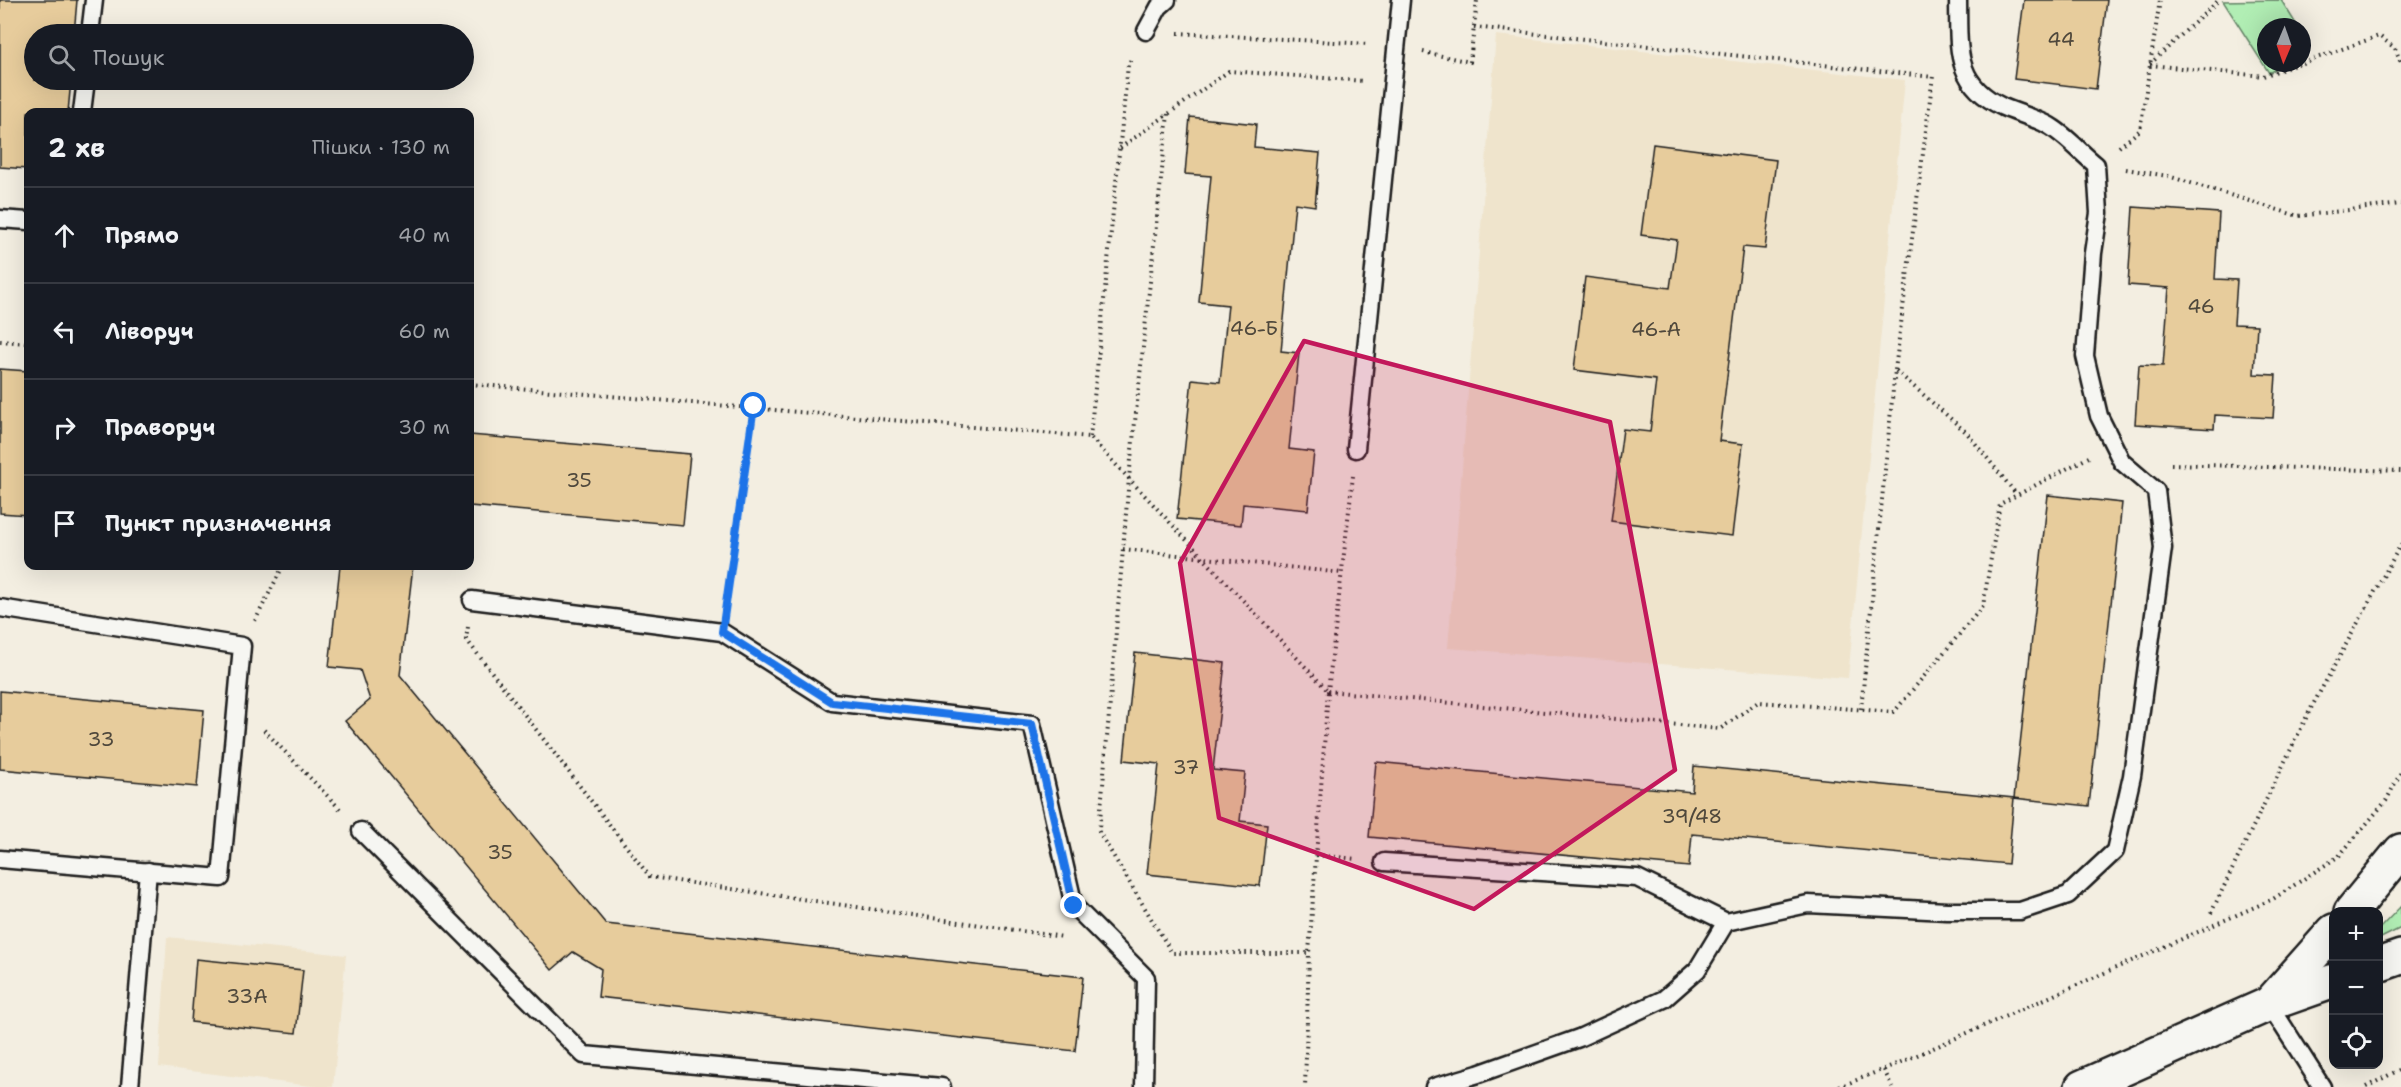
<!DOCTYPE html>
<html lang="uk">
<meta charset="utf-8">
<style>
body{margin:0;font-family:"Shantell Sans",sans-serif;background:#242831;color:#f1f3f6}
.controls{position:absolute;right:18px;bottom:18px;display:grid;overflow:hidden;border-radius:12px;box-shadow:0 6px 24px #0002}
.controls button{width:54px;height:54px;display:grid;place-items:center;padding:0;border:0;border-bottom:2px solid #363941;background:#171b24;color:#f1f3f6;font:30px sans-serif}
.compass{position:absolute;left:2257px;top:18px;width:54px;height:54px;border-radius:50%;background:#171b24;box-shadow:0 6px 24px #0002;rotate:182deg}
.stop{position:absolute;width:18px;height:18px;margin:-14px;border:4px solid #1a73e8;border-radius:50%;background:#fff}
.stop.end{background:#1a73e8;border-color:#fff;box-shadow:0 2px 6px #0008}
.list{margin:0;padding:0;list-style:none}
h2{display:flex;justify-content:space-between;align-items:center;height:78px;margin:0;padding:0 24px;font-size:26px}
h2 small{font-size:20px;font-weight:400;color:#9ea1a6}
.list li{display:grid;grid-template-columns:39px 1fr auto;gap:18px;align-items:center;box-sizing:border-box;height:96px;padding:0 24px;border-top:2px solid #363941}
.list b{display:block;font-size:22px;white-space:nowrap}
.list em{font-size:20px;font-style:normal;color:#9ea1a6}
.icon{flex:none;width:33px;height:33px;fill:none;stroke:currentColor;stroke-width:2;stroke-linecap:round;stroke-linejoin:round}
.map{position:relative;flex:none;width:2401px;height:1087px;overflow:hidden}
.search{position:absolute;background:#171b24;box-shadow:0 6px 24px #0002;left:24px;top:24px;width:450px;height:66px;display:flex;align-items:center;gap:15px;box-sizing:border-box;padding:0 21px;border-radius:33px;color:#9ea1a6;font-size:22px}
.panel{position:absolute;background:#171b24;box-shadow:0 6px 24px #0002;left:24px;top:108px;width:450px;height:462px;border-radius:12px}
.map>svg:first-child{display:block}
.built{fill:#efe4cc}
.green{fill:#b1eeb4;stroke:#668568;stroke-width:1.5}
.building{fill:#e7cc9c;stroke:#1c1c1c;stroke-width:1.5}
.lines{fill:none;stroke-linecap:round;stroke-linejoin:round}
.service-casing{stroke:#1c1c1c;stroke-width:21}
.secondary-casing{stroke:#1c1c1c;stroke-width:38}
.path{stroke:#1c1c1c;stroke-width:4;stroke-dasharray:1.5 4.5;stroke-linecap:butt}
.service{stroke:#f6f6f2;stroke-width:16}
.secondary{stroke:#f6f6f2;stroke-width:33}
.route{stroke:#1a73e8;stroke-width:8}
.marked{fill:#c2185b;fill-opacity:0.2;stroke:#c2185b;stroke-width:4.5;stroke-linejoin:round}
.labels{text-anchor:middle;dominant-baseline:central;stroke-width:4.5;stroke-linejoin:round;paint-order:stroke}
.number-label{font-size:20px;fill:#4f483c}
</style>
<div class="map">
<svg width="2401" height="1087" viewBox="0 0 2401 1087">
<rect width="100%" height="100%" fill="#f3eee1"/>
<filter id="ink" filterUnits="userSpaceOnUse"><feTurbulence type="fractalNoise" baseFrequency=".0167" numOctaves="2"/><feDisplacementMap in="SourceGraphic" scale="12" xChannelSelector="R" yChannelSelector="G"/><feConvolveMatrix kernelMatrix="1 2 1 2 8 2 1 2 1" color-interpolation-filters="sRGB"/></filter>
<g filter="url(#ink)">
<g class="built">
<polygon points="1496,35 1905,80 1848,678 1448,648"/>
<polygon points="167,937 346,955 333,1087 318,1087 159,1067"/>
</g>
<g class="green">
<polygon points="2281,0 2298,27 2266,27 2266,63 2285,63 2269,73 2223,1"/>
<polygon points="2401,906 2401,928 2379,939 2379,929"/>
</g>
<g class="building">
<polygon points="0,0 77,0 74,34 34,34 34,80 71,80 68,112 28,112 28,169 0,167"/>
<polygon points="2024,0 2107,0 2096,89 2014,79"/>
<polygon points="1190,117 1256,124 1254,147 1320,153 1315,206 1295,203 1281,351 1299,353 1289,449 1314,452 1308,510 1243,504 1241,525 1177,519 1192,379 1220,382 1228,305 1199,302 1211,176 1185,174"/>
<polygon points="1653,144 1776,160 1765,249 1743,247 1719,441 1743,444 1732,536 1611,521 1623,429 1650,432 1656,380 1574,370 1585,277 1670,288 1677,240 1641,235"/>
<polygon points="2133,207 2219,213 2215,279 2237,280 2234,324 2257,325 2254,374 2276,375 2273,418 2215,415 2214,429 2135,424 2139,365 2163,366 2169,288 2128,285"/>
<polygon points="0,369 28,371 28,515 0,513"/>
<polygon points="470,435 690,454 683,525 470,506"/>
<polygon points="2048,495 2122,503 2089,806 2014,798"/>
<polygon points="340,566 413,566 400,675 606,924 1083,977 1075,1051 598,997 601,969 573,952 552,970 345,721 370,700 360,670 329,667"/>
<polygon points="1135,653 1225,663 1213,770 1245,773 1240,821 1267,824 1260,886 1147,874 1159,764 1124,760"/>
<polygon points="0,691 204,710 197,787 0,769"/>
<polygon points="1376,762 1692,792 1694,766 2014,798 2008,864 1692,834 1689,867 1369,837"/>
<polygon points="196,959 303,970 296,1033 191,1022"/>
</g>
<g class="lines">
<defs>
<g id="service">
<polyline points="1146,31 1159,7 1167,0"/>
<polyline points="90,34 94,0"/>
<polyline points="82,112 86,80"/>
<polyline points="0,219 28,221"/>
<polyline points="1356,449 1401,0"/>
<polyline points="472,600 722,632 832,702 1032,724 1074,906 1146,978 1144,1087"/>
<polyline points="0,608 242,646 221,878 0,859"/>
<polyline points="361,831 584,1055 942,1087"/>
<path d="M1384,862l253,16 89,44 82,-18 139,7h73l48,-16 47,-44 17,-75 31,-228 -7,-57 -34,-29 -23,-46 -14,-60 8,-103 6,-40 -3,-48c-16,-13 -32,-32 -50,-41 -14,-7 -29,-11 -43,-17 -50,-23 -44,-61 -45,-107"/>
<polyline points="2269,1004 2322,1087"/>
<polyline points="130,1087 148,871"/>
<polyline points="1434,1087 1478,1074 1579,1038 1664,999 1697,970 1726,922"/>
</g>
<g id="secondary">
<polyline points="2351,912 2401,851"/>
<polyline points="2378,965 2401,957"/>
<polyline points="2270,1003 2334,931"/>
<polyline points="2082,1087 2269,1004 2334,981"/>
</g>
</defs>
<use href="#service" class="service-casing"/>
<use href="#secondary" class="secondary-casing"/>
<g class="path">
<polyline points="1474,27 1933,77"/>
<polyline points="1178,33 1369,44"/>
<polyline points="1423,52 1470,62 1477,0"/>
<polyline points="2302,63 2379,36 2395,48 2401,63"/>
<polyline points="2150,64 2219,0"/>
<polyline points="2150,65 2263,76 2301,63"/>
<polyline points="1168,114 1129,478 1099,832 1172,953 1309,953"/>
<polyline points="2119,147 2140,130 2160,0"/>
<polyline points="1120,148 1229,71 1364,81"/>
<polyline points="2126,169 2168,176 2298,216 2401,204"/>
<polyline points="0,341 28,343"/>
<polyline points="1895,370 1933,76"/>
<polyline points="470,384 1090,437 1328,691 1309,953 1305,1087"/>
<polyline points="1090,437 1128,65 1132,57"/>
<polyline points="2171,464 2401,471"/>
<polyline points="1353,476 1328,691 1720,729 1758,702 1894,712 1983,606 2000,504 2089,457"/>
<polyline points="1123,549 1342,573"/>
<polyline points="726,605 754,406"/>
<polyline points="255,621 283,566"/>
<polyline points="468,627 466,639 650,877 1063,937"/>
<polyline points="1861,709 1895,370 1967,433 2017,495"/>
<polyline points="264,730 342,811"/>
<polyline points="1316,855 1357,859"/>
<polyline points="2211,913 2309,712 2401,544"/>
<polyline points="1884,1070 1892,1087"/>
<polyline points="1839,1087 1899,1063 2273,899 2339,856 2386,801 2401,772"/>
<polyline points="2366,1087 2401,1069"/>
</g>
<use href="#service" class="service"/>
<use href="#secondary" class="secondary"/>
</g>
</g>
<g class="lines" filter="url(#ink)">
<polyline class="route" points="754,406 722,632 832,702 1032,724 1074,906"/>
</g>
<path class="marked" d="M1304,341l306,81 65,348 -201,139 -255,-91 -39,-255z"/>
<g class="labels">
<g class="number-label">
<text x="2061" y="39">44</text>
<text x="2201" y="306">46</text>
<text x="1254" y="328">46-Б</text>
<text x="1656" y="329">46-А</text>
<text x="579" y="480">35</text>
<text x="101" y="739">33</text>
<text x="1186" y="767">37</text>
<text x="1692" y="816">39/48</text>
<text x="500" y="852">35</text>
<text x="247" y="996">33А</text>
</g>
</g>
</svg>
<div class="controls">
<button>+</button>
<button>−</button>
<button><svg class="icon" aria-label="locate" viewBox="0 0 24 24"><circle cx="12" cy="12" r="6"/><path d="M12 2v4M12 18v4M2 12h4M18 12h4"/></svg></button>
</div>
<svg class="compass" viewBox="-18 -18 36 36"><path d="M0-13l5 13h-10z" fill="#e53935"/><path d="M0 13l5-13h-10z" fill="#9ea1a6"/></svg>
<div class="stop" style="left:754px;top:406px"></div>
<div class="stop end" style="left:1074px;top:906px"></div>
<div class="search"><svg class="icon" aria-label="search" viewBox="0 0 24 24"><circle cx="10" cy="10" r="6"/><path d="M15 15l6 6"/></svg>Пошук</div>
<section class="panel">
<h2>2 хв<small>Пішки · 130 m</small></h2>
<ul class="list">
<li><svg class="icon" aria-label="ahead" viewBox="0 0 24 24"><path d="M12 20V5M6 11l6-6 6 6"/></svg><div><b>Прямо</b></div><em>40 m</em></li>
<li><svg class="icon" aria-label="left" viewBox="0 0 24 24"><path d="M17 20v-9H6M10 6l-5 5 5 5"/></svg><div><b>Ліворуч</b></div><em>60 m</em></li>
<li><svg class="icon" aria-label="right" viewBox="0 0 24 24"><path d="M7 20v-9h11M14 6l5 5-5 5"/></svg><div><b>Праворуч</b></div><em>30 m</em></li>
<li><svg class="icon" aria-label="arrive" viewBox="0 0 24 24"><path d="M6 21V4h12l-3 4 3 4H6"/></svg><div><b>Пункт призначення</b></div></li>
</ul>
</section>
</div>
